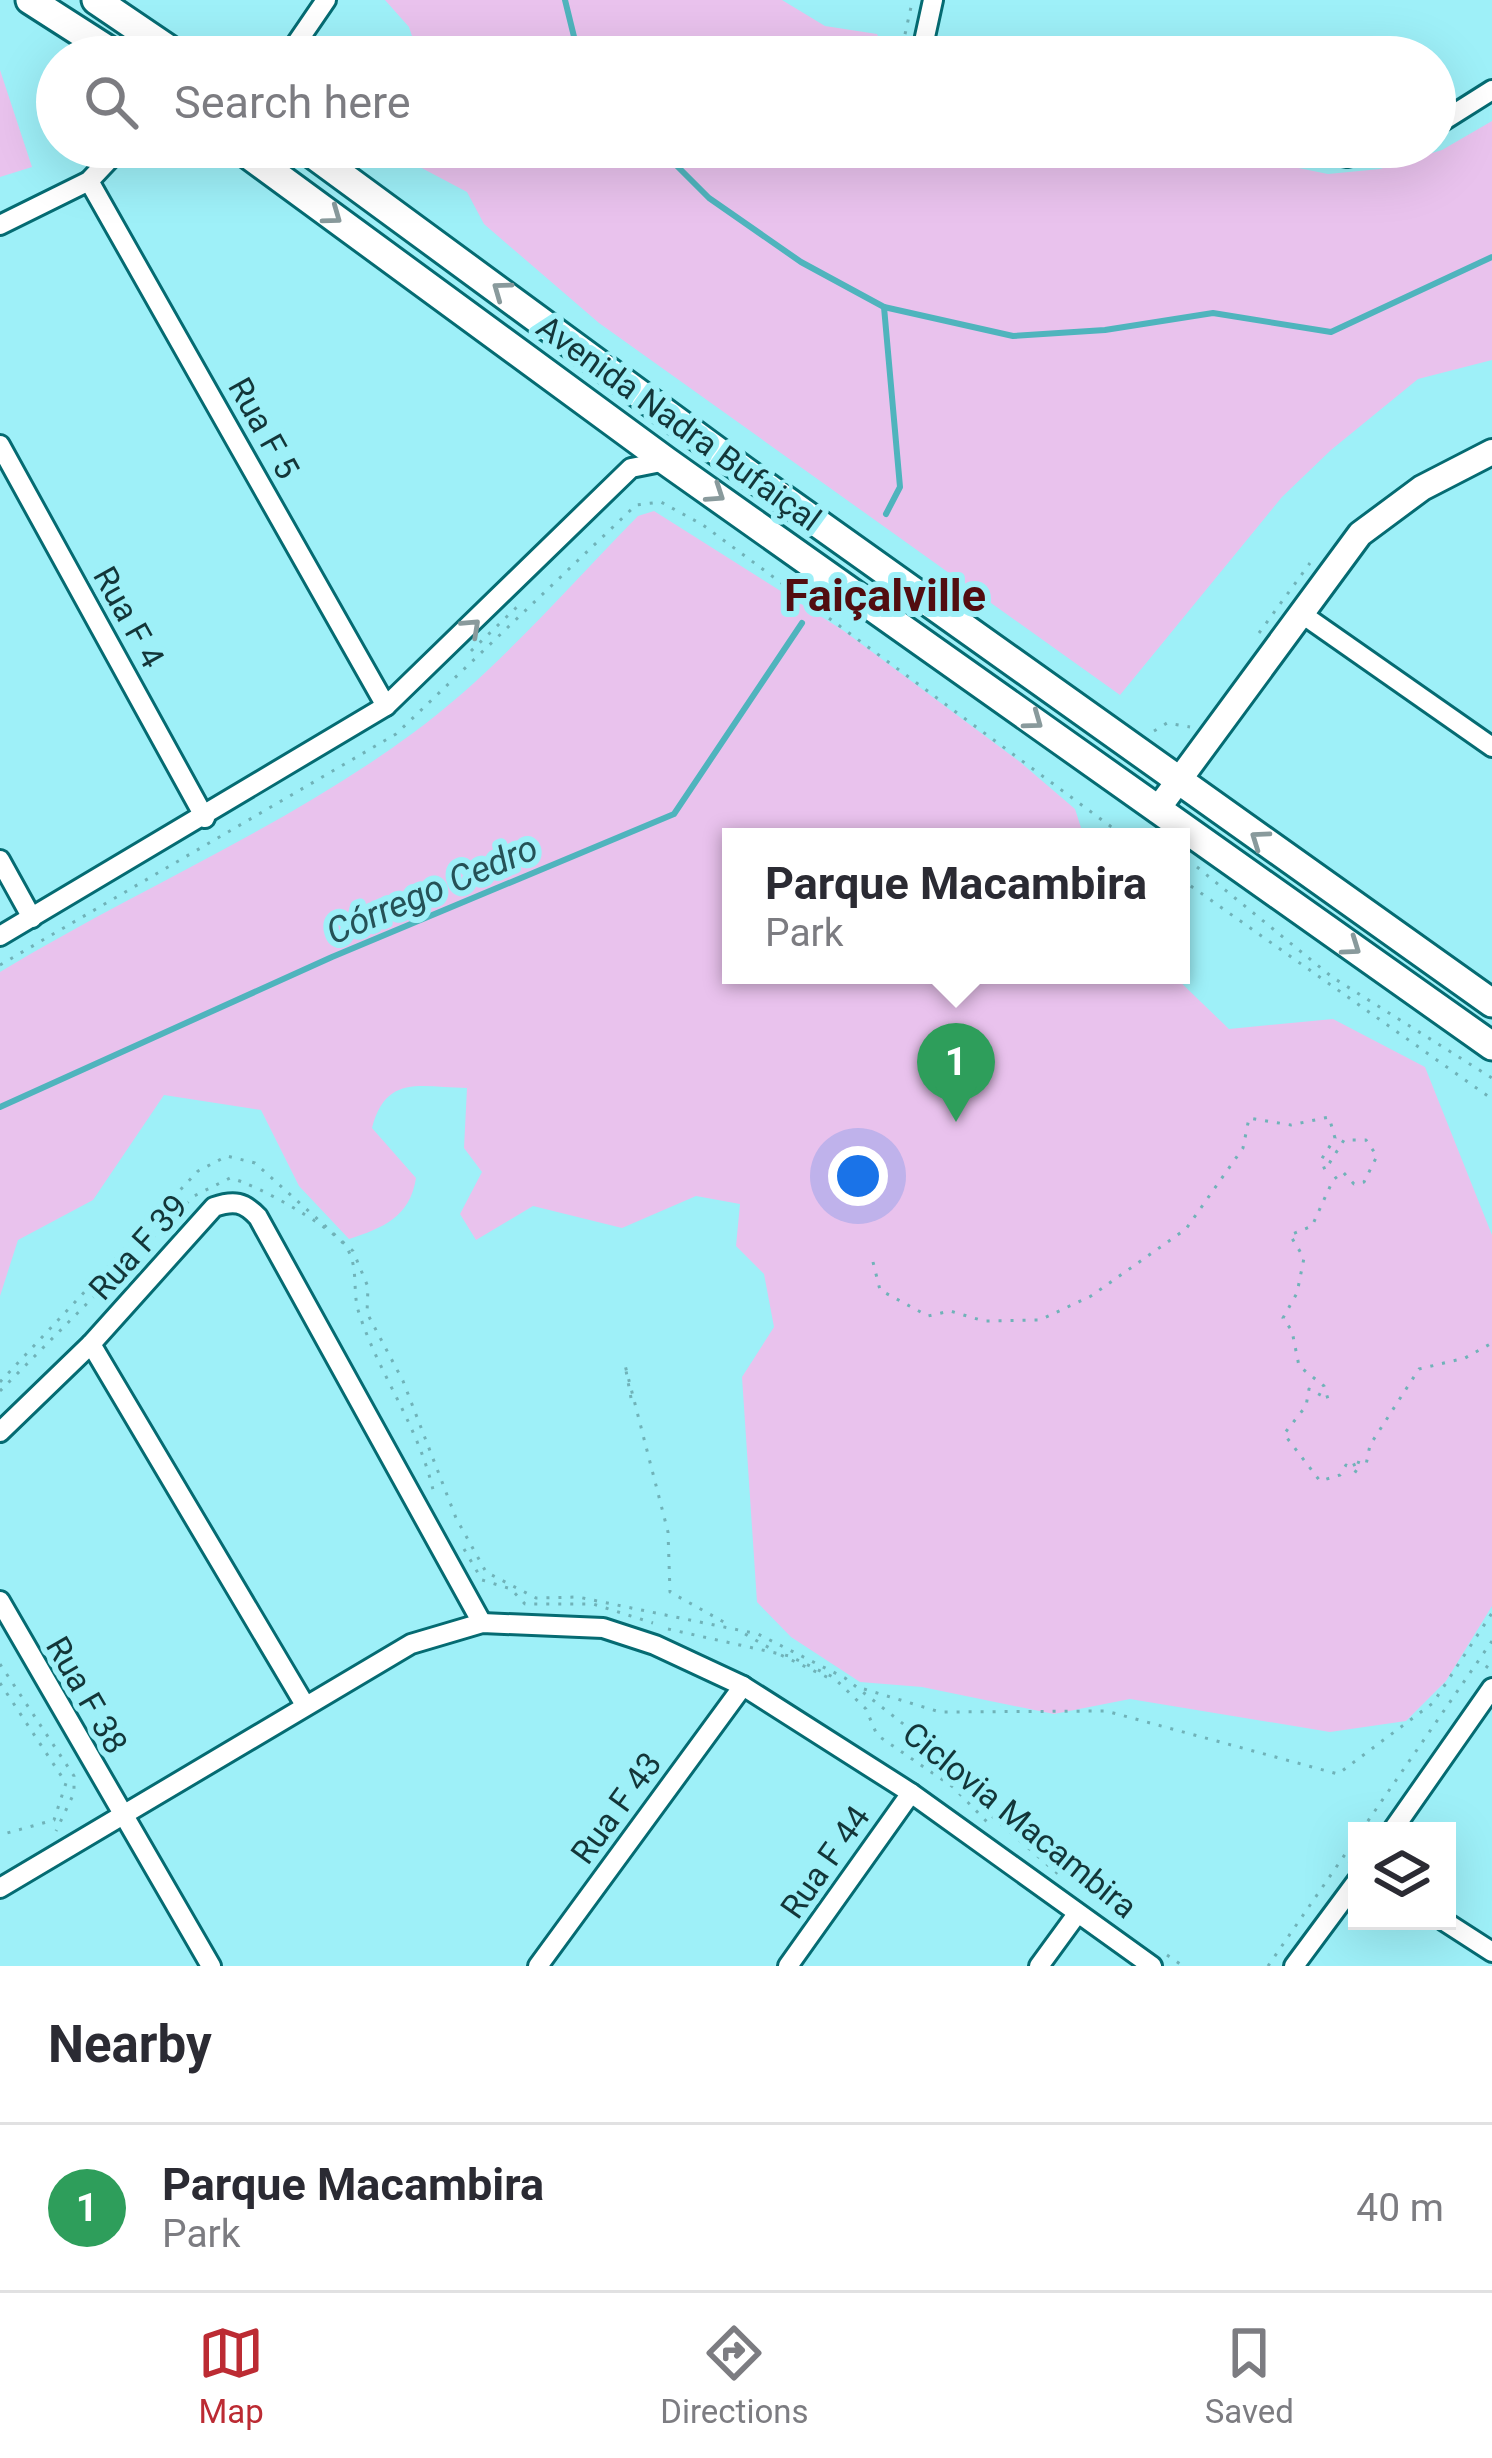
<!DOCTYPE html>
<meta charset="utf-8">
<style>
body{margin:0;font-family:Roboto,sans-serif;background:#f7f7f7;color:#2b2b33}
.controls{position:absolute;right:36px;bottom:36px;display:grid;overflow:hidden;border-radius:0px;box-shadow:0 12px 48px #0002}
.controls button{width:108px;height:108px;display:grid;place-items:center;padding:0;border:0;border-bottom:3px solid #e1e1e2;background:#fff;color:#2b2b33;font:60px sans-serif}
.you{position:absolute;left:858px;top:1176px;width:42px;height:42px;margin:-30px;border:9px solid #fff;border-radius:50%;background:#1a73e8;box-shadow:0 0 0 18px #1a73e833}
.badge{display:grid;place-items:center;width:78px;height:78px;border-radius:50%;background:#bc2b33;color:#fff;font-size:39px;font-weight:700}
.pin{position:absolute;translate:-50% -99px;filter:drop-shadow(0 3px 6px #0008)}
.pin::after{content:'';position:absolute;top:63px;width:42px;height:36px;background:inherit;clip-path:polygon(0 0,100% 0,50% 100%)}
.popup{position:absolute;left:722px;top:828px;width:468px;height:156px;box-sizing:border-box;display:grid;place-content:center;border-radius:0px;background:#fff;filter:drop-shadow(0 3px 9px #0005);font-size:39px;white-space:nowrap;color:#7c7c81}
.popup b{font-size:45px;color:#2b2b33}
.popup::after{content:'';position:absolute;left:50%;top:100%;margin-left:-24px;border:24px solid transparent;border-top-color:#fff}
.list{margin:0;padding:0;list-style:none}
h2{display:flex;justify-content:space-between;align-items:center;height:156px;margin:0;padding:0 48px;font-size:51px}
h2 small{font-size:39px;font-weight:400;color:#7c7c81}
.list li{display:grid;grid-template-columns:78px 1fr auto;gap:36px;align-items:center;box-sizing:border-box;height:168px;padding:0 48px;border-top:3px solid #e1e1e2}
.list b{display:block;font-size:45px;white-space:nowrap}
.list p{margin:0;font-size:39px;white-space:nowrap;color:#7c7c81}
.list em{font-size:39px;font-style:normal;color:#7c7c81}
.icon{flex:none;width:66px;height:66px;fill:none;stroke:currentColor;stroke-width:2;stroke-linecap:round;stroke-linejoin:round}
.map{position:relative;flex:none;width:1492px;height:1966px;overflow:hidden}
.search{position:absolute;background:#fff;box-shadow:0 12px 48px #0002;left:36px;right:36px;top:36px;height:132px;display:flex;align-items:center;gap:30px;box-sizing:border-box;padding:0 42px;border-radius:66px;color:#7c7c81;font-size:45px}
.sheet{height:324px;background:#fff}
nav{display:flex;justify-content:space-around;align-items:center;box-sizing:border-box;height:168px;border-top:3px solid #e1e1e2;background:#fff;font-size:33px;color:#7c7c81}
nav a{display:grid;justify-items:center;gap:6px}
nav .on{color:#bc2b33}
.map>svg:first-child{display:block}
.green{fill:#e9c2ed}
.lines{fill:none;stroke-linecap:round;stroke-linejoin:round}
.stream{stroke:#4fb4bd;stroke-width:6}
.minor-casing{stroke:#056b72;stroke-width:24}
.tertiary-casing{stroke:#056b72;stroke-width:30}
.secondary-casing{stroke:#056b72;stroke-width:33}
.path{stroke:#70b2b8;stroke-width:3;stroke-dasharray:3 9;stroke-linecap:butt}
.minor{stroke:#fff;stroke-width:18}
.tertiary{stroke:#fff;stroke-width:24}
.secondary{stroke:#fff;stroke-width:27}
.oneway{stroke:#899a9c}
.labels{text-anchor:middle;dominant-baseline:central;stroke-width:12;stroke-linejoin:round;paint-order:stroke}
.street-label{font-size:33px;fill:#133639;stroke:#9ef0f8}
.water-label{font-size:36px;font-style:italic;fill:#255156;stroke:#9ef0f8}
.district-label{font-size:45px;font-weight:bold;fill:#520d10;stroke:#9ef0f8}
</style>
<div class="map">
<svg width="1492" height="1966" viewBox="0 0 1492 1966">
<rect width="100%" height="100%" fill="#9ef0f8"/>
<g class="green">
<polygon points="385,0 782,0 825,26 877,34 888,57 419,57 409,27"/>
<polygon points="0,70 32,167 0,177"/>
<polygon points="1492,121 1492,360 1418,379 1331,450 1282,497 1120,695 599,323 484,224 467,192 382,147 1194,147 1328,174 1380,169 1442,150"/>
<path d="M654,511l190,120 176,131 55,47 9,28h-353v138h442l56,54 104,-10 92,48 67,168v371l-46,75 -40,40 -76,11 -200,-33 -76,15 -132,-27 -62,-5 -69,-45 -34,-35 -15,-225 32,-50 -10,-53 -28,-28 4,-42 -44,-8 -74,32 -89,-22 -57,34 -16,-26 22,-42 -18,-24 3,-60c-47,-1 -81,-14 -95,40l44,50c-6,39 -33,50 -67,61l-50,-53 -38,-76 -97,-15 -71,105 -75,40 -18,56v-324c135,-82 286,-145 413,-239 83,-61 153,-144 225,-217z"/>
</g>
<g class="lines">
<g class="stream">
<polyline points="565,0 579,57"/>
<polyline points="658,147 709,198 801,262 884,307 1013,336 1105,330 1213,313 1331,332 1492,257"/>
<polyline points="884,307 900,487 886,514"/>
<polyline points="0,1107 332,957 674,814 802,623"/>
</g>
<defs>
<g id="minor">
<polyline points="287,57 326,0"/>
<polyline points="932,57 923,46 933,0"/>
<polyline points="1435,126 1492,90"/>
<polyline points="1298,147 1347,157 1391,147"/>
<polyline points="89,181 386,706"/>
<polyline points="0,225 89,181 121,147"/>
<polyline points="0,445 205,818"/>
<polyline points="1302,614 1492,747"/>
<polyline points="0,860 32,918"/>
<polyline points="0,936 386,706 631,468 666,461"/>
<polyline points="0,1432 91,1344"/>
<polyline points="0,1601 211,1966"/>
<path d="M305,1705l-214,-361 123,-137c20,-7 30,-5 44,10l224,406"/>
<polyline points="1392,1831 1492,1688"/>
<polyline points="0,1888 411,1644 482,1623 603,1628 655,1645 743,1686 911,1793 1152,1966"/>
<polyline points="1444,1921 1492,1952"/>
<polyline points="538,1966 743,1686"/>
<polyline points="788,1966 911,1793"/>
<polyline points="1039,1966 1077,1914"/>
<polyline points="1294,1966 1357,1881"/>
</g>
<polyline id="tertiary" points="1157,810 1360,534 1422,488 1492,452"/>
<g id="secondary">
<polyline points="30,0 119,57"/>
<polyline points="96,0 180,57"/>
<polyline points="238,147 666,461 1492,1046"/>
<polyline points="303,147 743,470 1492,1003"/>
</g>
</defs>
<use href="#minor" class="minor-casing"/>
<use href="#tertiary" class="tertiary-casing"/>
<use href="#secondary" class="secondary-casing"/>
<g class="path">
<polyline points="906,57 902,48 911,7"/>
<polyline points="1270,147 1281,148"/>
<polyline points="1259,633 1310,563"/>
<polyline points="471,651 520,604"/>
<polyline points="1154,731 1167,723 1190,727"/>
<polyline points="1197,867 1332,977 1492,1078"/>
<polyline points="1181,879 1492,1099"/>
<polyline points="0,965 396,734 636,505 661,502 703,525 1125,837"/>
<polyline points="873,1262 880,1290 928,1316 950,1311 984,1321 1040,1320 1091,1296 1186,1229 1243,1148 1249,1118 1291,1125 1329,1117 1335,1138 1321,1160 1325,1170 1344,1140 1366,1140 1377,1156 1364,1182 1354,1184 1343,1172 1333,1180 1312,1226 1290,1235 1304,1258 1297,1293 1283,1318 1292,1331 1299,1366 1324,1386 1328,1399 1309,1389 1306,1406 1284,1434 1320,1481 1340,1475 1346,1465 1358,1473 1352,1460 1366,1465 1370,1445 1419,1369 1465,1358 1492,1343"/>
<polyline points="0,1382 198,1171 227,1156 255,1163 353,1251 368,1287 367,1313 403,1381 456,1518 486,1572 536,1598 578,1597 758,1634 845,1678 930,1745 977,1803 1058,1874"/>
<path d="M0,1391l194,-195 36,-18c26,6 94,45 112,64 19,20 9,48 17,71 20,62 60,113 75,181"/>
<polyline points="631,1398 625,1365 668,1532 670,1592 731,1626"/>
<polyline points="464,1549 482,1580 511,1589 525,1604 593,1604 653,1623"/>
<polyline points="668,1629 789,1656 833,1677 866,1709 877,1735 953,1787 990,1825"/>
<polyline points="745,1634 773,1650"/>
<polyline points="781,1655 831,1679"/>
<polyline points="0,1664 74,1776 74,1793 56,1831"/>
<polyline points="1486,1668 1492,1660"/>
<polyline points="0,1683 66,1783 54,1820 0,1835"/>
<polyline points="864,1689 940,1712 1106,1711 1338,1774 1433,1703 1492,1613"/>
<polyline points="1361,1831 1492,1641"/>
<polyline points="1349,1863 1357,1850"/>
<polyline points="1167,1955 1183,1966"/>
<polyline points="1268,1966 1357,1837"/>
</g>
<use href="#minor" class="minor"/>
<use href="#tertiary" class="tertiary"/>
<use href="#secondary" class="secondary"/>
</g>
<defs><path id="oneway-chevron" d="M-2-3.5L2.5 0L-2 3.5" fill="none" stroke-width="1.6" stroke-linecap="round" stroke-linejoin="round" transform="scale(3)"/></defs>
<g class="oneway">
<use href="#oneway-chevron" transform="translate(333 216) rotate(36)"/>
<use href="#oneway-chevron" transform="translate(501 290) rotate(-144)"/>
<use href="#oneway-chevron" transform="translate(716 494) rotate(34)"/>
<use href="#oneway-chevron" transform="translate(472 627) rotate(-43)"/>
<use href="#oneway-chevron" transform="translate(1034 721) rotate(36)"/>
<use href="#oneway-chevron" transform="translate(1259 839) rotate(-145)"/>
<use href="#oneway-chevron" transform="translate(1352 947) rotate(35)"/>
</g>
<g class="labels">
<g class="street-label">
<text transform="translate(679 423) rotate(36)">Avenida Nadra Bufaiçal</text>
<text transform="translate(264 428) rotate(61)">Rua F 5</text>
<text transform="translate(129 617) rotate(61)">Rua F 4</text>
<text transform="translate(138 1247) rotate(-48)">Rua F 39</text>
<text transform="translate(87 1695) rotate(60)">Rua F 38</text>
<text transform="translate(616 1808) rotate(-54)">Rua F 43</text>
<text transform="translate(1020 1820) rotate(39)">Ciclovia Macambira</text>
<text transform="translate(825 1862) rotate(-55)">Rua F 44</text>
</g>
<g class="water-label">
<text transform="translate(432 890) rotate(-23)">Córrego Cedro</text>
</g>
<g class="district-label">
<text x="885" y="595">Faiçalville</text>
</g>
</g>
</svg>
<div class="controls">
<button><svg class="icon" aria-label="layers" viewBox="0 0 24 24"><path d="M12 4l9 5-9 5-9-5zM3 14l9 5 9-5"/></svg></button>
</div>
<div class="you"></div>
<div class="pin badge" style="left:956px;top:1122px;background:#2e9e5b">1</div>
<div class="popup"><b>Parque Macambira</b>Park</div>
<div class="search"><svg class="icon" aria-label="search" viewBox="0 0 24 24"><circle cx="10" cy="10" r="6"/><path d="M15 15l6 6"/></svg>Search here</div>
</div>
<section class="sheet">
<h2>Nearby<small></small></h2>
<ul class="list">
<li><span class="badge" style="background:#2e9e5b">1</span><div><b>Parque Macambira</b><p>Park</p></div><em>40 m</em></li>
</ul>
</section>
<nav>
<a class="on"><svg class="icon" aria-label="map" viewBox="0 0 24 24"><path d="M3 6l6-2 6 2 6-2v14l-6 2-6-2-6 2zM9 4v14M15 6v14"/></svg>Map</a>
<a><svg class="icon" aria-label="directions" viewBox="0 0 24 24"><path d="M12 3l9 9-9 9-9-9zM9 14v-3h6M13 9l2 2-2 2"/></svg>Directions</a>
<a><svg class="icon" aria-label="saved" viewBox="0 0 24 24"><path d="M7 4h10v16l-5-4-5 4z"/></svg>Saved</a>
</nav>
